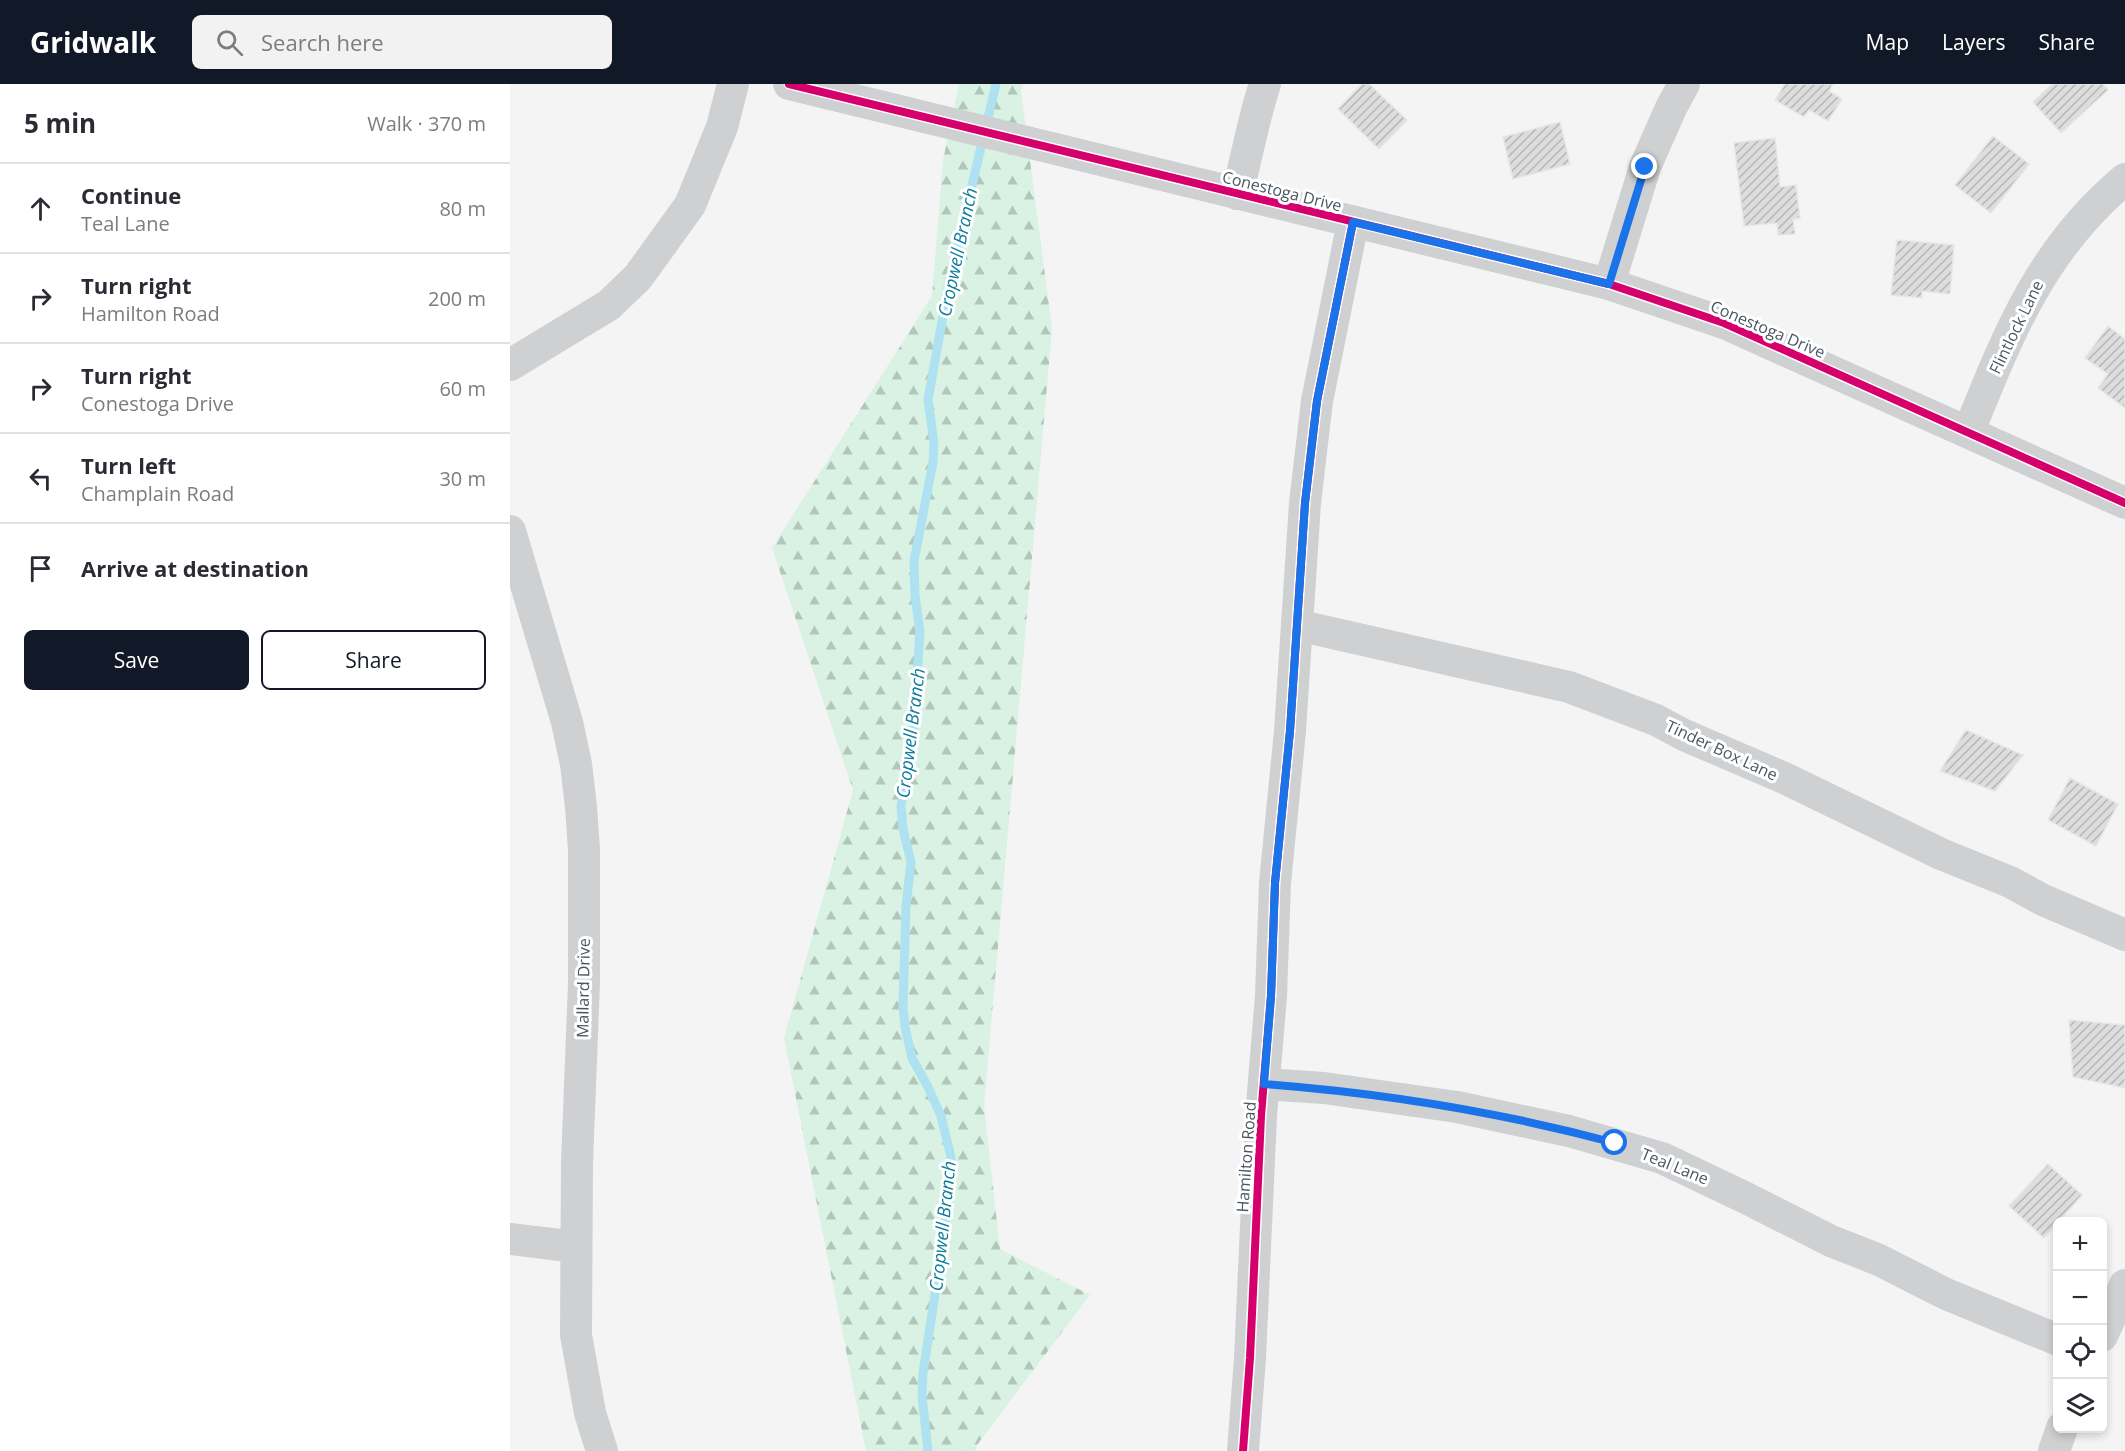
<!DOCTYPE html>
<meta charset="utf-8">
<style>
body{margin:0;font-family:"Open Sans",sans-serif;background:#f2f2f3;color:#2b2b33}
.controls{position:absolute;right:18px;bottom:18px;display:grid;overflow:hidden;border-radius:9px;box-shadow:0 3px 9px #0003}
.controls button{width:54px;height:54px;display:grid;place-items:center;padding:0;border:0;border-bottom:2px solid #e1e1e2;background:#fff;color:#2b2b33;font:30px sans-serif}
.stop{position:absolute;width:18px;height:18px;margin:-14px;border:4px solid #1a73e8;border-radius:50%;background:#fff}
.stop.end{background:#1a73e8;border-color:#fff;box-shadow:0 2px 6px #0008}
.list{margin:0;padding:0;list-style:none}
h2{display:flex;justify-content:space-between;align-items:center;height:78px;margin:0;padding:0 24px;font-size:26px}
h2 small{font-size:20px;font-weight:400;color:#7c7c81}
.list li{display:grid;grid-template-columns:39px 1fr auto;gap:18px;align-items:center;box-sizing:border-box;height:90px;padding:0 24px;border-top:2px solid #e1e1e2}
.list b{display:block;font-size:22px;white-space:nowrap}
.list p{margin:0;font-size:20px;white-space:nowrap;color:#7c7c81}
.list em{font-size:20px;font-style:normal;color:#7c7c81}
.actions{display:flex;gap:12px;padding:18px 24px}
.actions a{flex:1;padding:14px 0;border:2px solid #111827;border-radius:9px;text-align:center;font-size:21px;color:#111827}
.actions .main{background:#111827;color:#fff}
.icon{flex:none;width:33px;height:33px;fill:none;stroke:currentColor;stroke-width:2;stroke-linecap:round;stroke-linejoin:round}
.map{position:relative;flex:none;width:1615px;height:1367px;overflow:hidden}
header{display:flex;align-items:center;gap:36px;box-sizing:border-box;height:84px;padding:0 30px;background:#111827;color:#fff}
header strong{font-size:28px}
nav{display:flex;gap:33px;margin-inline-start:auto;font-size:21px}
.search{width:420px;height:54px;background:#f2f2f3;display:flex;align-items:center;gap:15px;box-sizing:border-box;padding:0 21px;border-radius:9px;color:#7c7c81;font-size:22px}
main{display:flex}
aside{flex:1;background:#fff}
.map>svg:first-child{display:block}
.forest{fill:url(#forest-firs)}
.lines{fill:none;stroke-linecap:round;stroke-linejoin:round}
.stream{stroke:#aee2f0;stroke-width:9}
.building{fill:url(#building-hatch);stroke:#e5e6e7;stroke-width:1.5}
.street{stroke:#ced0d2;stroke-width:32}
.cycleway-casing{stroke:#fff;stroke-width:11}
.cycleway{stroke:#d6006c;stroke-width:8}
.route{stroke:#1a73e8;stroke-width:8}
.labels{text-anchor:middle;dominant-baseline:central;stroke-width:6;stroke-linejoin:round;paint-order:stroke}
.street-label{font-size:16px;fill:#4a5661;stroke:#fff}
.water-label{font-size:18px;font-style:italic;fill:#0c7c9b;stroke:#fff}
</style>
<header>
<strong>Gridwalk</strong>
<div class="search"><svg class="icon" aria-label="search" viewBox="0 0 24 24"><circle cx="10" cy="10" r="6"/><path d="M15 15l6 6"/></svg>Search here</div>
<nav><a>Map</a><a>Layers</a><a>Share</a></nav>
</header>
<main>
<aside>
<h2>5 min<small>Walk · 370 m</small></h2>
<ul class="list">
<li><svg class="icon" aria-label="ahead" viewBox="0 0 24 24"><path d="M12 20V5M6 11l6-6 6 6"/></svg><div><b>Continue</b><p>Teal Lane</p></div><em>80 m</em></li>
<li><svg class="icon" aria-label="right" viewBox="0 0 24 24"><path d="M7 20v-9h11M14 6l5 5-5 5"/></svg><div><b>Turn right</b><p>Hamilton Road</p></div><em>200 m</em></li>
<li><svg class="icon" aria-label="right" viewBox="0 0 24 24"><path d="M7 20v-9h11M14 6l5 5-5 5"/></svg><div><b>Turn right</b><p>Conestoga Drive</p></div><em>60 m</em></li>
<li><svg class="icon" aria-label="left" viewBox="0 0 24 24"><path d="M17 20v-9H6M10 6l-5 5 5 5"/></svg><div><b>Turn left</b><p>Champlain Road</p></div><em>30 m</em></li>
<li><svg class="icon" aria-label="arrive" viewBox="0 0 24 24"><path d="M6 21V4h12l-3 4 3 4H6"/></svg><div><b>Arrive at destination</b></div></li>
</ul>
<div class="actions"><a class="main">Save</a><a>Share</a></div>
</aside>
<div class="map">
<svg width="1615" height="1367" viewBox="0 0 1615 1367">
<defs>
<pattern id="forest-firs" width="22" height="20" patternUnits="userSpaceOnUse" patternTransform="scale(1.5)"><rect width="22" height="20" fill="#d9f2e3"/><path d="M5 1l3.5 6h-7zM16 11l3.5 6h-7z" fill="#b2c7bb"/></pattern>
<pattern id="building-hatch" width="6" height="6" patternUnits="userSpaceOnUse" patternTransform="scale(1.5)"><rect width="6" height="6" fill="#ddddde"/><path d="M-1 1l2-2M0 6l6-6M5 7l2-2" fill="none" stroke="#b5b6b7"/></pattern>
</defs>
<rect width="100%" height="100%" fill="#f4f4f4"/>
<polygon class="forest" points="449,0 513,0 511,7 542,245 474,1022 490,1165 580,1211 467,1361 466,1367 356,1367 274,954 343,706 262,464 422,212 433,76"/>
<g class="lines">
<polyline class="stream" points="418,1367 412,1312 413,1289 433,1158 441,1096 441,1073 431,1032 418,1003 402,974 395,943 393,922 396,822 401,778 393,745 391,722 404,643 409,562 410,547 405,512 404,477 423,378 424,359 418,316 439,198 486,0"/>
</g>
<g class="building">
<polygon points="852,0 859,0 897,36 869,65 828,25"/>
<polygon points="1275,0 1323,0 1319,7 1332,15 1318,37 1299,26 1294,33 1265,16"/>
<polygon points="1542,0 1593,0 1598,6 1551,49 1523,18"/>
<polygon points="1050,38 1060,80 1003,95 993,53"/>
<polygon points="1483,52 1519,80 1481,129 1445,101"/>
<polygon points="1265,54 1270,103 1286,101 1290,134 1283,135 1285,150 1268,151 1267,139 1234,142 1224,59"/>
<polygon points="1387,156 1444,161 1440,210 1412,207 1412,214 1381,211"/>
<polygon points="1598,242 1615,255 1615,324 1588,304 1598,290 1575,274"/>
<polygon points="1456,646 1513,671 1485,707 1430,687"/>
<polygon points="1560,694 1608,720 1586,762 1538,736"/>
<polygon points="1559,936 1615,941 1615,1004 1563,993"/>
<polygon points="1538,1080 1572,1111 1534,1154 1499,1122"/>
</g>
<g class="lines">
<g class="street">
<polyline points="279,0 1099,200 1214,239 1615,419"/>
<path d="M727,110c10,-37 16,-74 28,-110"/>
<polyline points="1099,200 1135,83 1161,24 1174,0"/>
<polyline points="0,281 99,221 128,193 180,121 212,43 223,0"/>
<path d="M1459,347c39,-97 73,-183 156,-252"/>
<polyline points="0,447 57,638 66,680 71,723 74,766 74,899 67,1079 66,1251 80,1329 92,1367"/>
<polyline points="787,541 1059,603 1146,636 1174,651 1272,693 1431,770 1500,798 1533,816 1615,851"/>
<polyline points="754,1000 814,1004 947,1023 1059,1047 1152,1074 1236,1114 1321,1157 1369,1176 1436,1210 1548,1256"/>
<polyline points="0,1155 66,1163"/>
<polyline points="1592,1252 1615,1201"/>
<polyline points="733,1367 740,1274 751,1032 761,912 765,799 780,647 795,419 807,317 843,138"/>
<polyline points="1544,1367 1552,1344"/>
</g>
<defs>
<g id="cycleway">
<polyline points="279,0 1099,200 1214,239 1615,419"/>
<polyline points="733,1367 740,1274 751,1032 761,912 765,799 780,647 795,419 807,317 843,138"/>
</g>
</defs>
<use href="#cycleway" class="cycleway-casing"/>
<use href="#cycleway" class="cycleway"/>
</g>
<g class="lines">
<path class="route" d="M1105,1059c-115,-31 -232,-50 -351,-59l7,-88 4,-113 15,-152 15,-228 12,-102 36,-179 256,62 36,-117"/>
</g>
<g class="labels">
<g class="street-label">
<text transform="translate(772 107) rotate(14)">Conestoga Drive</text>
<text transform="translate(1506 243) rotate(-64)">Flintlock Lane</text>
<text transform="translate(1258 245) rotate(23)">Conestoga Drive</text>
<text transform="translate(1212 666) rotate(25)">Tinder Box Lane</text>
<text transform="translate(73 904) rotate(-89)">Mallard Drive</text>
<text transform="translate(736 1073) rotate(-86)">Hamilton Road</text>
<text transform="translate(1165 1082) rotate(22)">Teal Lane</text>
</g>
<g class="water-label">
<text transform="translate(447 168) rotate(-78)">Cropwell Branch</text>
<text transform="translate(400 649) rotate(-83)">Cropwell Branch</text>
<text transform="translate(432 1142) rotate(-84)">Cropwell Branch</text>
</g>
</g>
</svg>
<div class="controls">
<button>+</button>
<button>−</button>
<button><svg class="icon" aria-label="locate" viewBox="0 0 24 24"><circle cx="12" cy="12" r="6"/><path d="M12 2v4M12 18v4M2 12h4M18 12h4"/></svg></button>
<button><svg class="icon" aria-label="layers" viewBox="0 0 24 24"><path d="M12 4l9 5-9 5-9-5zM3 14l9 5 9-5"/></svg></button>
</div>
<div class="stop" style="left:1105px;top:1059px"></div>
<div class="stop end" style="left:1135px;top:83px"></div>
</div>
</main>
